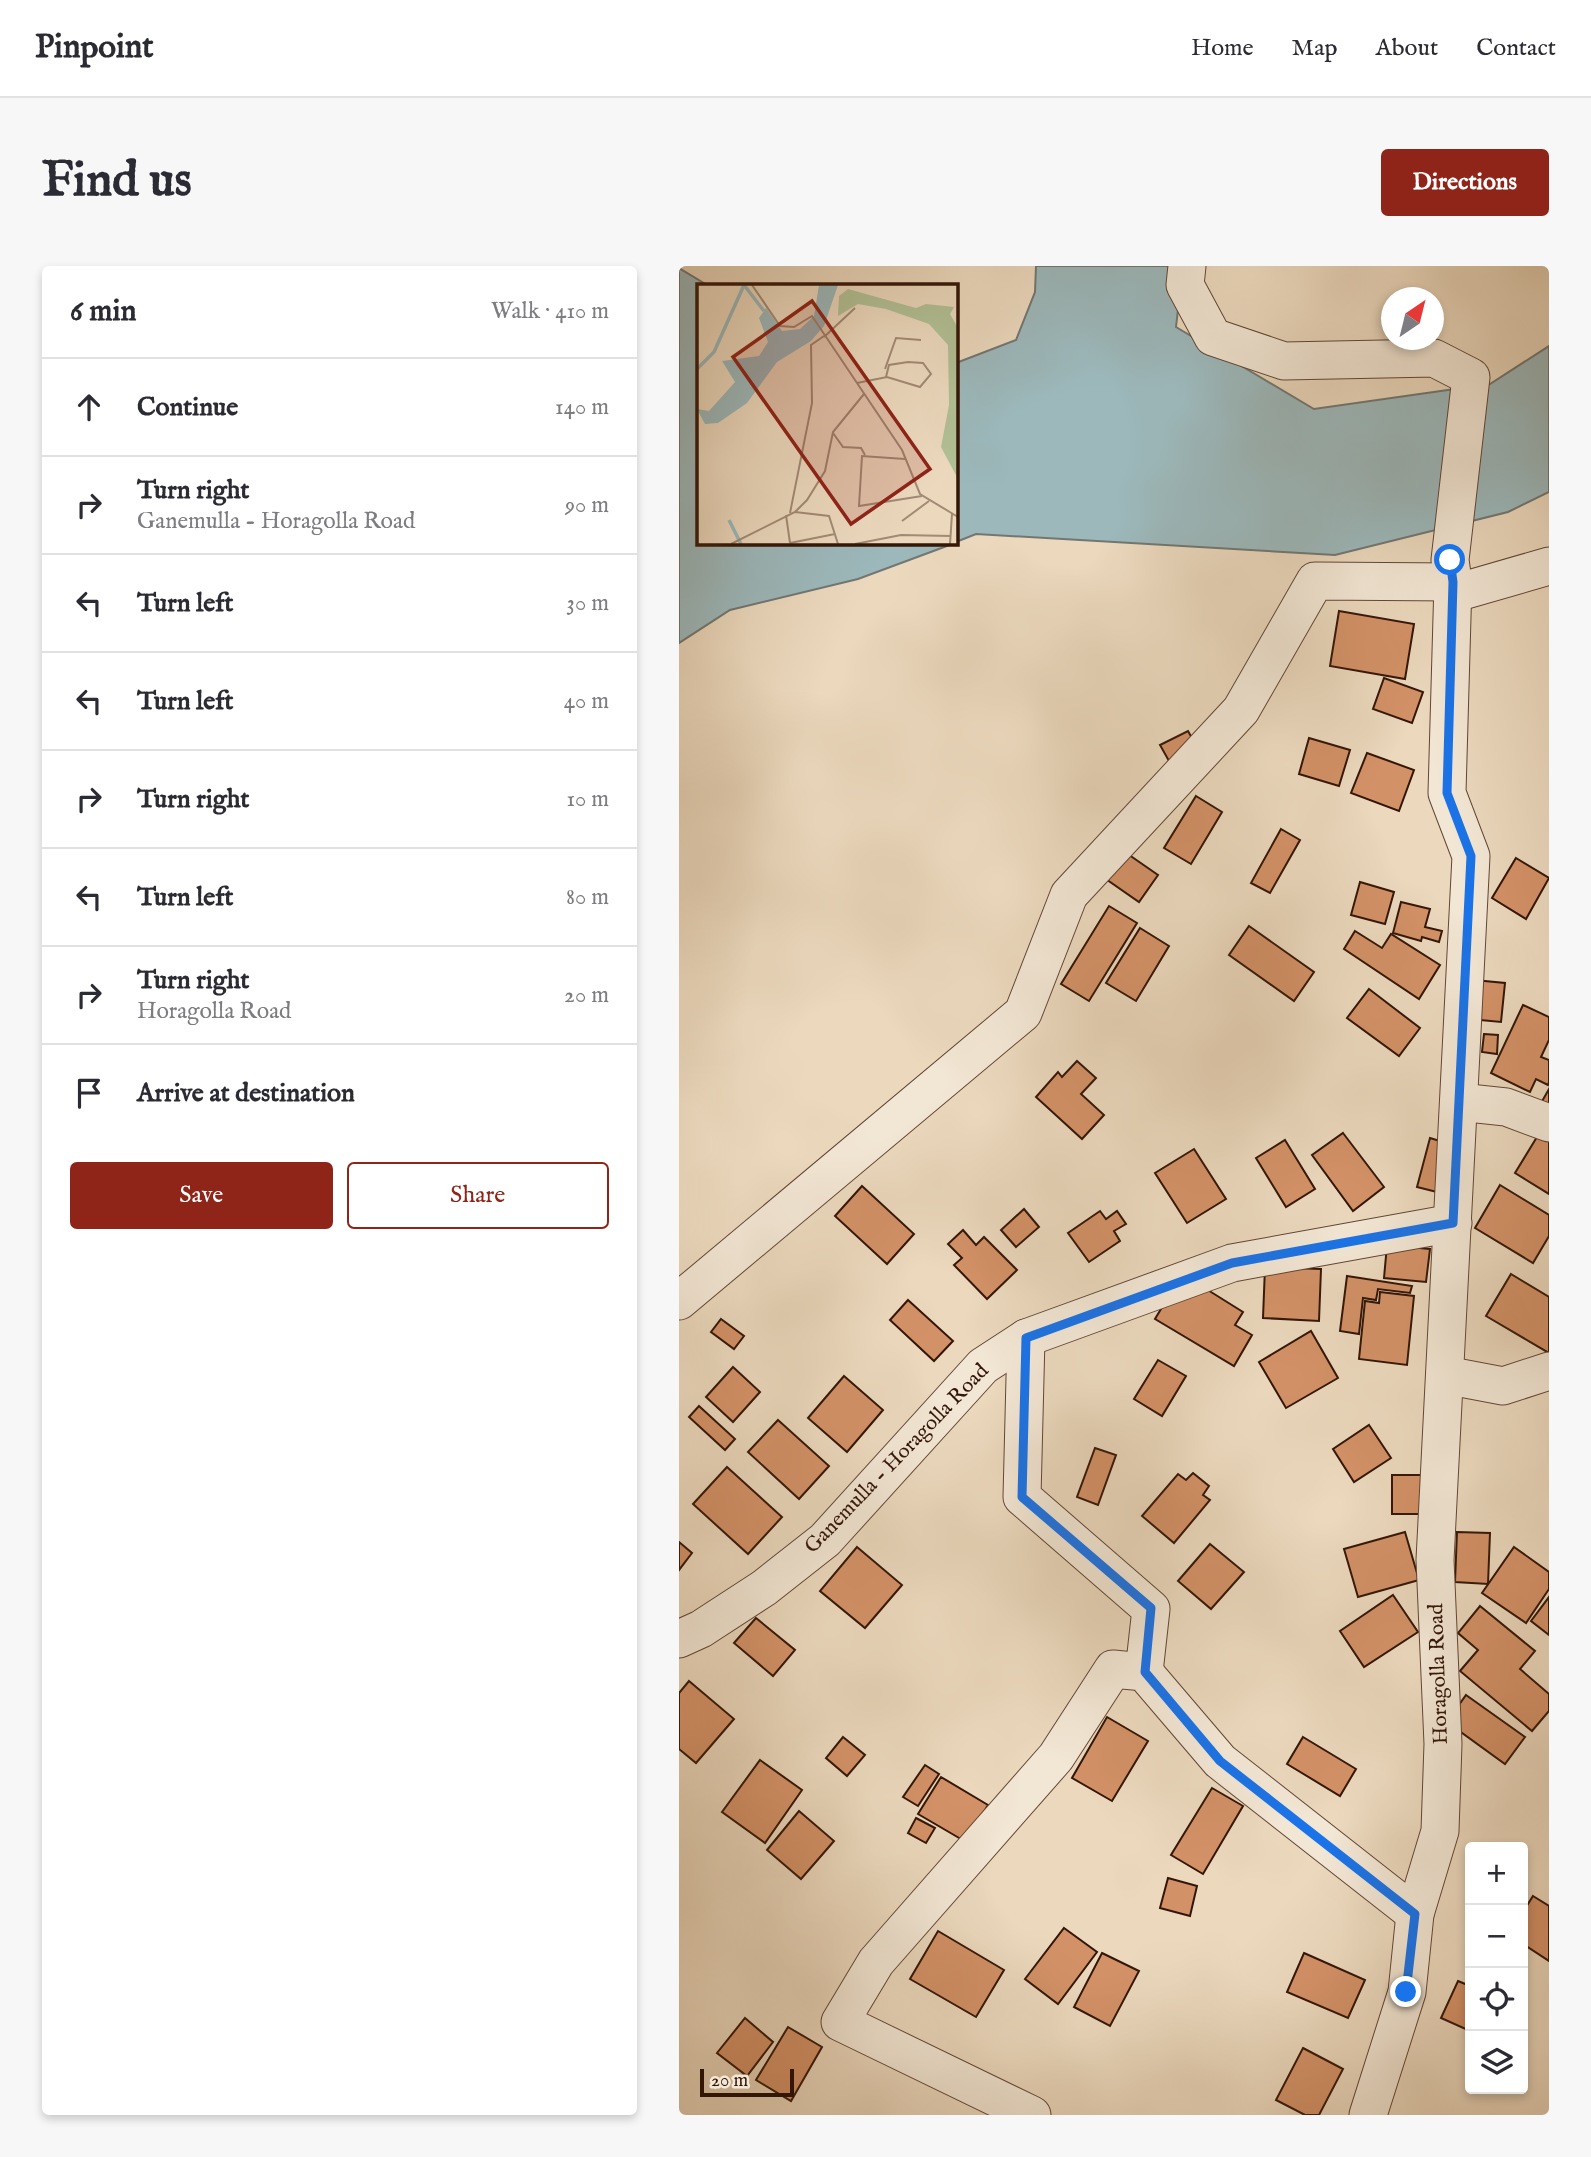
<!DOCTYPE html>
<meta charset="utf-8">
<style>
body{margin:0;font-family:"IM FELL English",serif;background:#f7f7f7;color:#2b2b33}
.controls{position:absolute;right:21px;bottom:21px;display:grid;overflow:hidden;border-radius:7px;box-shadow:0 4px 10px #0003}
.controls button{width:63px;height:63px;display:grid;place-items:center;padding:0;border:0;border-bottom:2px solid #e1e1e2;background:#fff;color:#2b2b33;font:35px sans-serif}
.compass{position:absolute;left:702px;top:21px;width:63px;height:63px;border-radius:50%;background:#fff;box-shadow:0 4px 10px #0003;rotate:35deg}
.scale{position:absolute;left:21px;bottom:18px;width:94px;box-sizing:border-box;padding-left:7px;border:4px solid #341608;border-top:0;font-size:19px;line-height:24px;white-space:nowrap;color:#341608;-webkit-text-stroke:5px #f2e6d4;paint-order:stroke}
.stop{position:absolute;width:21px;height:21px;margin:-16px;border:5px solid #1a73e8;border-radius:50%;background:#fff}
.stop.end{background:#1a73e8;border-color:#fff;box-shadow:0 2px 7px #0008}
.list{margin:0;padding:0;list-style:none}
h2{display:flex;justify-content:space-between;align-items:center;height:91px;margin:0;padding:0 28px;font-size:30px}
h2 small{font-size:23px;font-weight:400;color:#7c7c81}
.list li{display:grid;grid-template-columns:46px 1fr auto;gap:21px;align-items:center;box-sizing:border-box;height:98px;padding:0 28px;border-top:2px solid #e1e1e2}
.list b{display:block;font-size:26px;white-space:nowrap}
.list p{margin:0;font-size:23px;white-space:nowrap;color:#7c7c81}
.list em{font-size:23px;font-style:normal;color:#7c7c81}
.actions{display:flex;gap:14px;padding:21px 28px}
.actions a{flex:1;padding:16px 0;border:2px solid #8f2418;border-radius:7px;text-align:center;font-size:24px;color:#8f2418}
.actions .main{background:#8f2418;color:#fff}
.icon{flex:none;width:38px;height:38px;fill:none;stroke:currentColor;stroke-width:2;stroke-linecap:round;stroke-linejoin:round}
.map{position:relative;flex:none;width:870px;height:1849px;overflow:hidden;border-radius:7px}
header{display:flex;align-items:center;gap:42px;box-sizing:border-box;height:98px;padding:0 35px;background:#fff;border-bottom:2px solid #e1e1e2}
header strong{font-size:33px}
nav{display:flex;gap:38px;margin-inline-start:auto;font-size:24px}
.intro{display:flex;align-items:center;justify-content:space-between;box-sizing:border-box;height:168px;padding:0 42px}
h1{margin:0;font-size:49px}
.button{padding:18px 32px;border-radius:7px;background:#8f2418;color:#fff;font-size:24px;font-weight:700}
main{display:flex;gap:42px;padding:0 42px}
aside{flex:1;background:#fff;border-radius:7px;box-shadow:0 4px 10px #0003}
.map>svg:first-child{display:block}
.water{fill:#9cb8bb;stroke:#727773;stroke-width:2}
.building{fill:#d39167;stroke:#341608;stroke-width:2}
.lines{fill:none;stroke-linecap:round;stroke-linejoin:round}
.minor-casing{stroke:#624635;stroke-width:39}
.minor{stroke:#f2e6d4;stroke-width:37}
.route{stroke:#1a73e8;stroke-width:9}
.labels{text-anchor:middle;dominant-baseline:central;stroke-width:6;stroke-linejoin:round;paint-order:stroke}
.street-label{font-size:21px;fill:#341608;stroke:#f2e6d4}
.inset-river{fill:none;stroke:#9cb8bb;stroke-width:3.5}
.inset-road{fill:none;stroke:#a28a75;stroke-width:2}
.view{fill:#8f2418;fill-opacity:0.15;stroke:#8f2418;stroke-width:3.5}
.inset-edge{fill:none;stroke:#341608;stroke-width:3.5}
</style>
<header>
<strong>Pinpoint</strong>
<nav><a>Home</a><a>Map</a><a>About</a><a>Contact</a></nav>
</header>
<div class="intro"><h1>Find us</h1><a class="button">Directions</a></div>
<main>
<aside>
<h2>6 min<small>Walk · 410 m</small></h2>
<ul class="list">
<li><svg class="icon" aria-label="ahead" viewBox="0 0 24 24"><path d="M12 20V5M6 11l6-6 6 6"/></svg><div><b>Continue</b></div><em>140 m</em></li>
<li><svg class="icon" aria-label="right" viewBox="0 0 24 24"><path d="M7 20v-9h11M14 6l5 5-5 5"/></svg><div><b>Turn right</b><p>Ganemulla - Horagolla Road</p></div><em>90 m</em></li>
<li><svg class="icon" aria-label="left" viewBox="0 0 24 24"><path d="M17 20v-9H6M10 6l-5 5 5 5"/></svg><div><b>Turn left</b></div><em>30 m</em></li>
<li><svg class="icon" aria-label="left" viewBox="0 0 24 24"><path d="M17 20v-9H6M10 6l-5 5 5 5"/></svg><div><b>Turn left</b></div><em>40 m</em></li>
<li><svg class="icon" aria-label="right" viewBox="0 0 24 24"><path d="M7 20v-9h11M14 6l5 5-5 5"/></svg><div><b>Turn right</b></div><em>10 m</em></li>
<li><svg class="icon" aria-label="left" viewBox="0 0 24 24"><path d="M17 20v-9H6M10 6l-5 5 5 5"/></svg><div><b>Turn left</b></div><em>80 m</em></li>
<li><svg class="icon" aria-label="right" viewBox="0 0 24 24"><path d="M7 20v-9h11M14 6l5 5-5 5"/></svg><div><b>Turn right</b><p>Horagolla Road</p></div><em>20 m</em></li>
<li><svg class="icon" aria-label="arrive" viewBox="0 0 24 24"><path d="M6 21V4h12l-3 4 3 4H6"/></svg><div><b>Arrive at destination</b></div></li>
</ul>
<div class="actions"><a class="main">Save</a><a>Share</a></div>
</aside>
<div class="map">
<svg width="870" height="1849" viewBox="0 0 870 1849">
<rect width="100%" height="100%" fill="#ebd8bd"/>
<filter id="stains"><feTurbulence type="fractalNoise" baseFrequency=".00286" numOctaves="4"/><feColorMatrix values="0 0 0 0 .2 0 0 0 0 .09 0 0 0 0 .02 0 0 0 .5 -.17"/></filter>
<radialGradient id="worn" r=".72"><stop offset=".6" stop-color="#630" stop-opacity="0"/><stop offset="1" stop-color="#630" stop-opacity=".3"/></radialGradient>
<g class="water">
<polygon points="357,0 504,0 497,61 635,143 811,118 870,80 870,226 829,246 656,289 297,268 277,276 277,97 337,74 356,26"/>
<polygon points="0,2 28,19 19,19 19,276 276,277 179,313 51,344 0,377"/>
</g>
<g class="building">
<polygon points="660,345 735,358 726,413 651,400"/>
<polygon points="705,412 744,426 733,457 694,443"/>
<polygon points="509,465 518,481 490,495 481,479"/>
<polygon points="630,472 671,484 660,520 620,508"/>
<polygon points="688,487 735,504 720,545 672,527"/>
<polygon points="517,530 543,546 512,598 485,582"/>
<polygon points="602,563 621,574 591,627 572,617"/>
<polygon points="443,584 479,609 460,636 424,611"/>
<polygon points="837,592 870,612 847,653 813,632"/>
<polygon points="681,616 715,626 706,658 672,649"/>
<polygon points="722,636 751,643 746,661 763,665 760,676 743,671 742,675 714,667"/>
<polygon points="430,640 458,657 410,735 382,718"/>
<polygon points="570,660 635,706 615,735 550,689"/>
<polygon points="461,662 490,680 457,735 427,717"/>
<polygon points="676,665 703,682 712,668 761,699 740,733 665,683"/>
<polygon points="795,714 826,717 822,756 791,753"/>
<polygon points="690,723 741,762 720,790 668,752"/>
<polygon points="844,739 870,751 870,774 862,791 870,794 870,816 869,819 857,813 851,826 812,807"/>
<polygon points="805,768 819,769 818,788 803,786"/>
<polygon points="398,795 417,812 402,828 425,849 403,873 357,831 379,806 383,811"/>
<polygon points="870,823 870,841 862,837"/>
<polygon points="861,866 870,871 870,928 836,907"/>
<polygon points="664,867 705,921 674,945 633,889"/>
<polygon points="751,872 774,879 762,927 738,921"/>
<polygon points="606,874 636,923 607,941 577,892"/>
<polygon points="515,883 547,933 508,957 476,907"/>
<polygon points="821,919 870,949 870,970 854,997 796,962"/>
<polygon points="183,920 235,968 208,998 156,950"/>
<polygon points="345,943 360,961 337,981 322,964"/>
<polygon points="421,945 427,953 438,945 447,958 435,965 441,975 410,996 389,967"/>
<polygon points="284,964 297,979 305,971 338,1004 308,1033 275,999 283,992 269,978"/>
<polygon points="708,979 751,983 747,1016 705,1012"/>
<polygon points="586,1001 642,1003 640,1055 584,1052"/>
<polygon points="832,1008 870,1031 870,1087 807,1050"/>
<polygon points="668,1010 733,1020 731,1027 699,1023 697,1034 684,1032 680,1068 661,1065"/>
<polygon points="516,1016 564,1046 556,1059 573,1069 555,1100 476,1053 494,1023"/>
<polygon points="701,1026 735,1030 728,1099 680,1093 686,1035 700,1037"/>
<polygon points="229,1034 274,1075 255,1095 211,1054"/>
<polygon points="42,1053 65,1070 55,1083 32,1066"/>
<polygon points="632,1065 659,1112 607,1142 580,1096"/>
<polygon points="479,1094 507,1110 483,1150 455,1133"/>
<polygon points="54,1101 81,1126 54,1156 27,1131"/>
<polygon points="165,1110 204,1144 168,1186 129,1152"/>
<polygon points="20,1140 56,1173 46,1184 10,1151"/>
<polygon points="99,1154 150,1200 120,1233 69,1186"/>
<polygon points="690,1159 712,1192 675,1216 654,1183"/>
<polygon points="416,1182 437,1189 419,1239 398,1231"/>
<polygon points="48,1201 103,1251 69,1288 14,1238"/>
<polygon points="514,1207 530,1220 524,1229 531,1234 495,1277 463,1250 499,1208 507,1214"/>
<rect x="713" y="1209" width="33" height="39"/>
<polygon points="726,1266 740,1314 679,1331 665,1283"/>
<polygon points="778,1266 811,1267 809,1318 776,1316"/>
<polygon points="0,1276 13,1287 0,1304"/>
<polygon points="531,1278 565,1306 532,1343 499,1315"/>
<polygon points="178,1281 223,1319 186,1362 141,1325"/>
<polygon points="835,1281 870,1306 870,1323 847,1357 803,1327"/>
<polygon points="714,1329 739,1366 685,1401 661,1365"/>
<polygon points="870,1331 870,1369 852,1355"/>
<polygon points="801,1340 856,1385 841,1403 870,1428 870,1445 853,1465 781,1405 799,1384 779,1367"/>
<polygon points="77,1352 116,1384 94,1410 55,1377"/>
<polygon points="10,1415 55,1453 17,1497 0,1483 0,1427"/>
<polygon points="787,1429 846,1471 826,1498 768,1456"/>
<polygon points="428,1451 469,1475 433,1535 393,1512"/>
<polygon points="164,1471 186,1489 168,1510 147,1492"/>
<polygon points="624,1471 677,1503 661,1530 608,1498"/>
<polygon points="81,1494 123,1524 86,1577 43,1546"/>
<polygon points="246,1499 260,1508 239,1540 224,1531"/>
<polygon points="262,1511 309,1539 287,1576 239,1548"/>
<polygon points="533,1522 564,1540 524,1608 492,1589"/>
<polygon points="120,1545 155,1575 122,1613 88,1584"/>
<polygon points="237,1552 256,1562 247,1577 229,1567"/>
<polygon points="489,1612 518,1620 511,1650 481,1642"/>
<polygon points="854,1630 870,1640 870,1695 844,1678 844,1646"/>
<polygon points="385,1662 418,1686 379,1738 346,1713"/>
<polygon points="259,1665 325,1704 297,1751 231,1713"/>
<polygon points="423,1687 460,1705 431,1760 395,1741"/>
<polygon points="625,1687 686,1714 669,1752 608,1726"/>
<polygon points="779,1715 791,1720 791,1765 762,1752"/>
<polygon points="66,1752 94,1776 68,1810 38,1787"/>
<polygon points="109,1761 143,1781 112,1835 77,1814"/>
<polygon points="624,1782 664,1803 640,1849 626,1849 597,1834"/>
</g>
<g class="lines">
<defs>
<g id="minor">
<polyline points="508,0 506,19 534,71 605,95 755,92 792,111 771,294 774,316 768,527 792,590 756,1294 764,1478 761,1565 736,1648 728,1726 689,1849"/>
<polyline points="773,328 870,300"/>
<polyline points="780,836 827,841 870,857"/>
<polyline points="0,1035 344,747 390,629 562,444 636,315 774,316"/>
<polyline points="347,1072 343,1231 472,1343 465,1406"/>
<polyline points="766,1109 824,1120 870,1105"/>
<polyline points="0,1373 22,1363 85,1322 146,1274 304,1100 347,1072 553,997 774,957"/>
<polyline points="353,1849 161,1756 197,1696 377,1491 434,1403 465,1406 541,1495 736,1648"/>
</g>
</defs>
<use href="#minor" class="minor-casing"/>
<use href="#minor" class="minor"/>
</g>
<g class="lines">
<polyline class="route" points="727,1726 736,1648 541,1495 466,1406 472,1342 343,1231 347,1072 553,997 774,957 792,590 768,527 774,316 771,294"/>
</g>
<g class="labels">
<g class="street-label">
<text transform="translate(218 1193) rotate(-46)">Ganemulla - Horagolla Road</text>
<text transform="translate(760 1408) rotate(-92)">Horagolla Road</text>
</g>
</g>
<g transform="translate(18 18)">
<rect width="261" height="261" fill="#ebd8bd"/>
<path d="M151,5l68,19 10,-4 28,3 -4,7 8,14v151l-17,-32 8,-42 -1,-60 -19,-21 -43,-15 -28,-5 -20,12 1,-20z" fill="#b1c095"/>
<path d="M122,1h19l-14,41 -13,15 -34,21 -30,41 -29,20 -13,1 -8,-15 12,2 26,-29 -13,-21 37,-5 9,-14 -9,-24 7,-10 16,23 18,-2 14,-13z" fill="#9cb8bb"/>
<path class="inset-river" d="M47,1l20,26M0,85l17,-17 30,-67M32,236l12,24"/>
<path class="inset-road" d="M55,1l28,41 14,1 18,-11 90,134 18,44 38,23M127,53l31,-29M188,85l11,-31 25,2M160,99l30,-6 33,10 11,-13 -8,-11 -15,-1 -19,3 -3,12M136,149l10,14 18,1 4,7M208,175l-43,-3 -3,50 63,-10M98,228l34,4 9,28M93,229l22,-110 -1,-58 13,-9M89,231l4,28M205,237l27,-20M93,259l45,-9M34,260l64,-32 12,-12 18,-29 8,-39 31,-38M158,260l46,-9 50,1M253,260l2,-30"/>
<path class="view" d="M115,17l118,168 -79,55 -118,-167z"/>
<rect width="261" height="261" class="inset-edge"/>
</g>
<rect width="100%" height="100%" filter="url(#stains)"/>
<rect width="100%" height="100%" fill="url(#worn)"/>
</svg>
<div class="controls">
<button>+</button>
<button>−</button>
<button><svg class="icon" aria-label="locate" viewBox="0 0 24 24"><circle cx="12" cy="12" r="6"/><path d="M12 2v4M12 18v4M2 12h4M18 12h4"/></svg></button>
<button><svg class="icon" aria-label="layers" viewBox="0 0 24 24"><path d="M12 4l9 5-9 5-9-5zM3 14l9 5 9-5"/></svg></button>
</div>
<svg class="compass" viewBox="-18 -18 36 36"><path d="M0-13l5 13h-10z" fill="#e53935"/><path d="M0 13l5-13h-10z" fill="#7c7c81"/></svg>
<div class="scale">20 m</div>
<div class="stop" style="left:771px;top:294px"></div>
<div class="stop end" style="left:727px;top:1726px"></div>
</div>
</main>
